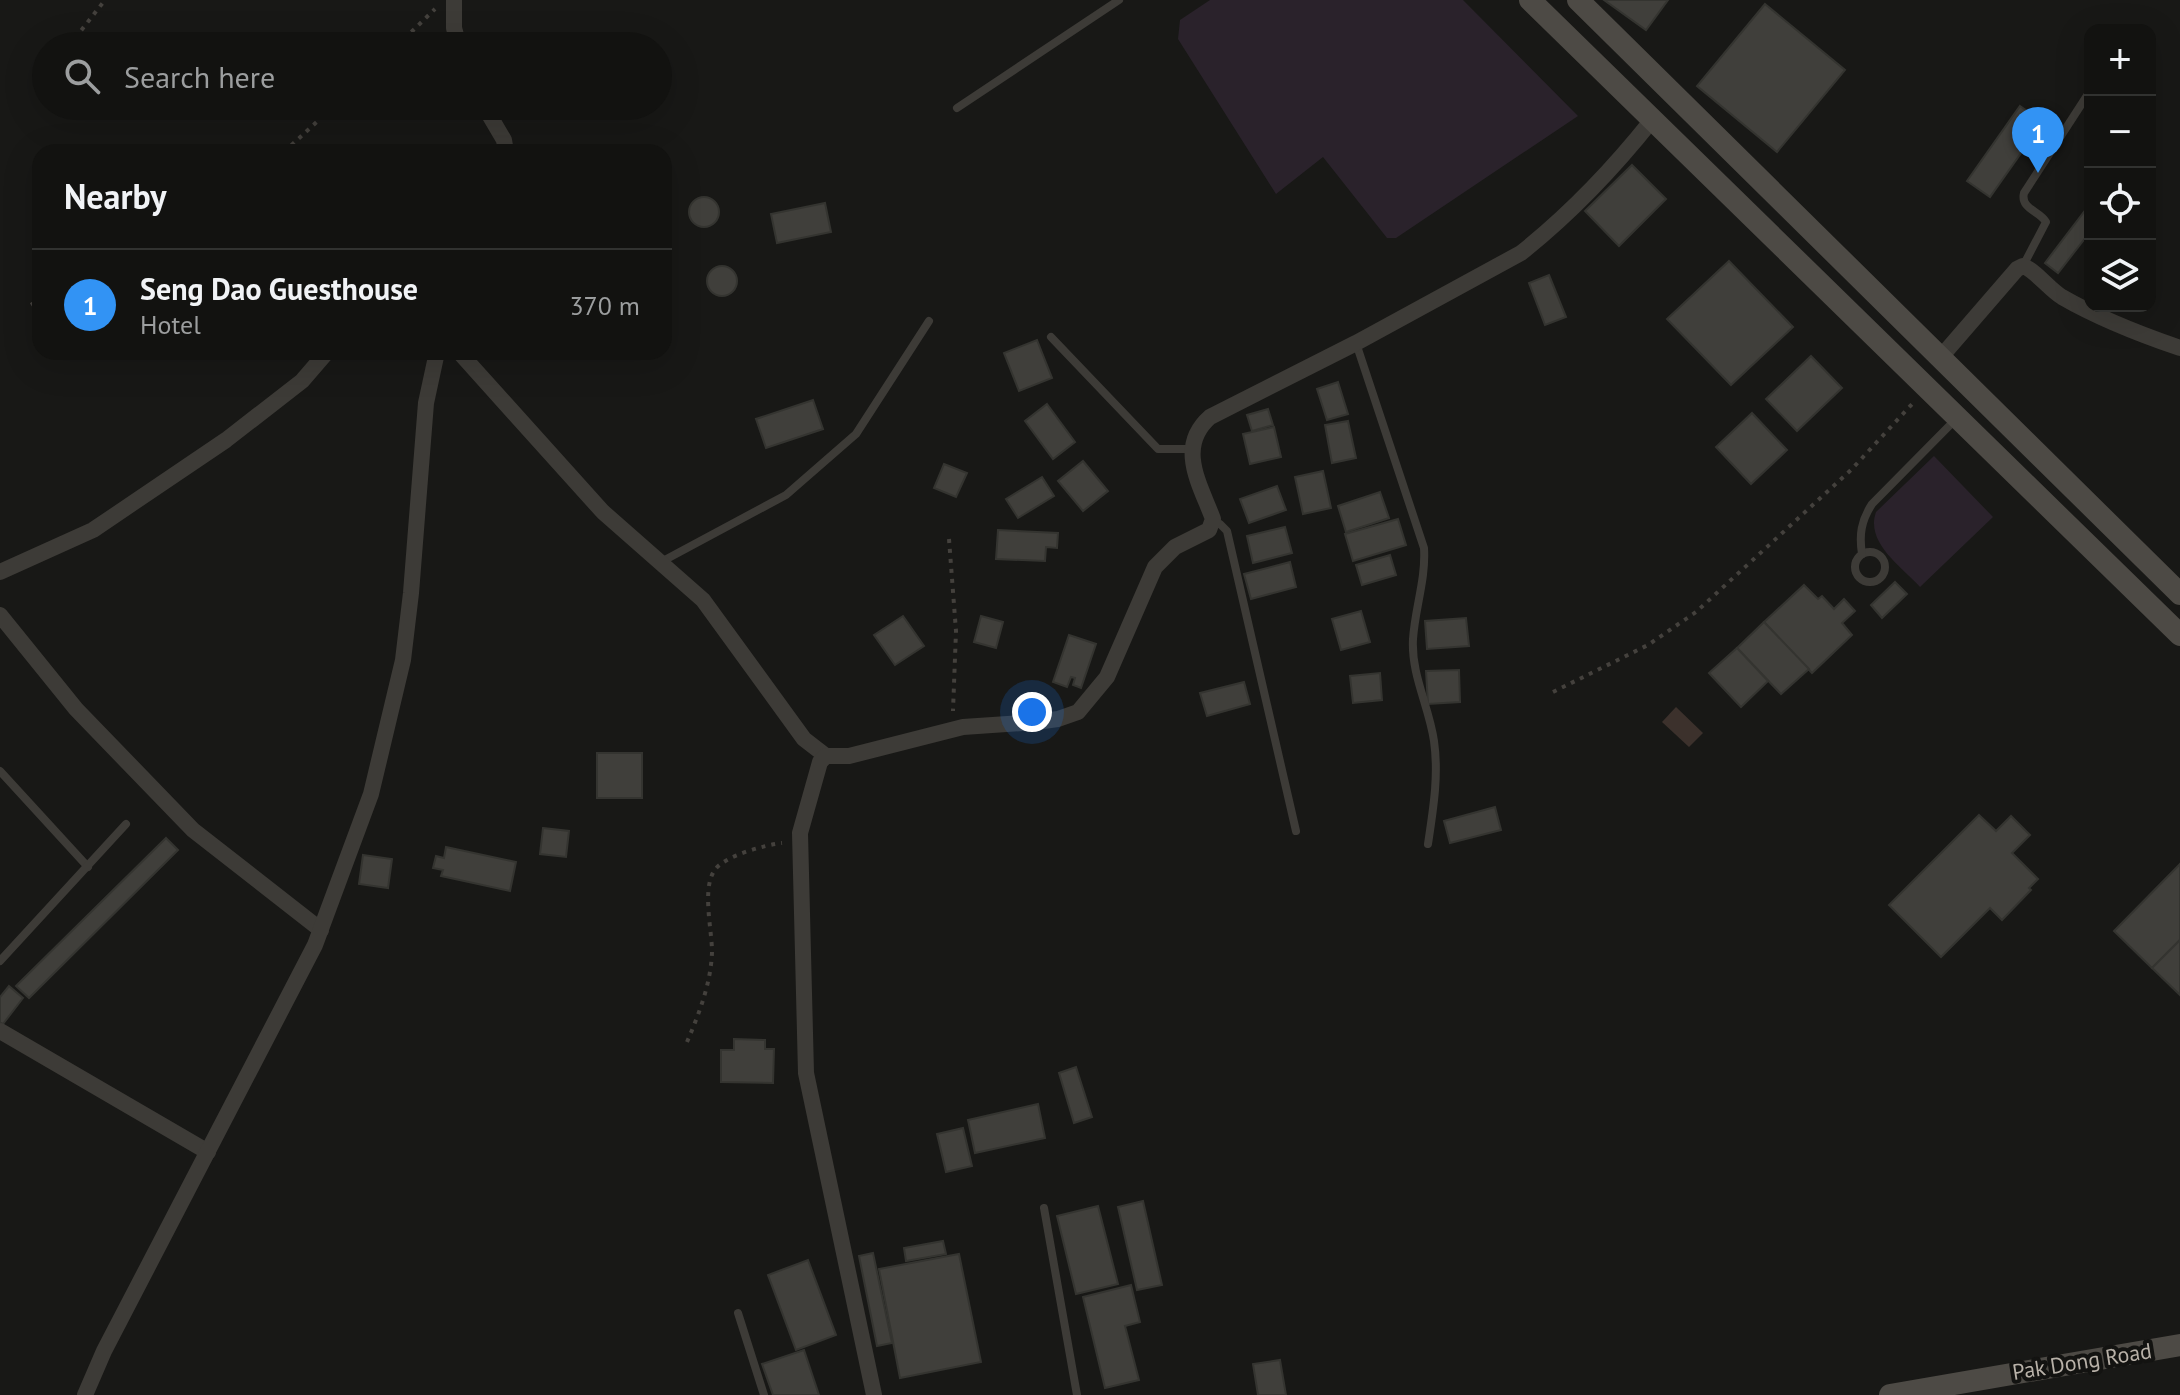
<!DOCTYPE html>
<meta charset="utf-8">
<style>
body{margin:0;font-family:"PT Sans",sans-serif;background:#1b1b19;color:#f1f3f6}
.controls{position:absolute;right:24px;top:24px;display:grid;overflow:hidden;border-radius:16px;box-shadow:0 8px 32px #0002}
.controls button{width:72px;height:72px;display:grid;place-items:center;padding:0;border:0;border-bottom:2px solid #313230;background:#121210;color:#f1f3f6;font:40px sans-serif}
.you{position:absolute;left:1032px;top:712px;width:28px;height:28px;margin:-20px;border:6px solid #fff;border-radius:50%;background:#1a73e8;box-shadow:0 0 0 12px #1a73e833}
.badge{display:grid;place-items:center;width:52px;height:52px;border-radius:50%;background:#3293f4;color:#fff;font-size:26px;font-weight:700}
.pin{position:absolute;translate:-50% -66px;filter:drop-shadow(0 2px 4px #0008)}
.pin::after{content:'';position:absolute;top:42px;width:28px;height:24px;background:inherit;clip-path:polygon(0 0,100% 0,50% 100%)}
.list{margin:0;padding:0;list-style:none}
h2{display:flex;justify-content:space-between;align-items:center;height:104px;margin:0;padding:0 32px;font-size:34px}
h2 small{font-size:26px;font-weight:400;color:#9c9e9f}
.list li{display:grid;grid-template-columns:52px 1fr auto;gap:24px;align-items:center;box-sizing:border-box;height:112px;padding:0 32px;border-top:2px solid #313230}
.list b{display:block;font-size:30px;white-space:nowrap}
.list p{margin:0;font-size:26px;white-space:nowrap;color:#9c9e9f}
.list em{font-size:26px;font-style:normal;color:#9c9e9f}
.icon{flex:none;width:44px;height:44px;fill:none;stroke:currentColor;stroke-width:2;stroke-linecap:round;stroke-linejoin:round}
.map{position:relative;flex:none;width:2180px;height:1395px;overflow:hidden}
.search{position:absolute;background:#121210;box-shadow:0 8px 32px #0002;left:32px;top:32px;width:640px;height:88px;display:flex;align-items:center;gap:20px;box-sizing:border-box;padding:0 28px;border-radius:44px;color:#9c9e9f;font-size:30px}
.panel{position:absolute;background:#121210;box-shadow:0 8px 32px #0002;left:32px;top:144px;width:640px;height:216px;border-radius:24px}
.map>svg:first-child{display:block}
.green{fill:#2a222b}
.water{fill:#3c312c}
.building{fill:#403f3b;stroke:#343430;stroke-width:2}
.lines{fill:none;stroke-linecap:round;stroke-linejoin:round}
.path{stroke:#44413d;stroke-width:4;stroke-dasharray:4 6;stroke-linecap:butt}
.lane{stroke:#3d3b37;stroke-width:8}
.street{stroke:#3d3b37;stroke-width:16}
.secondary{stroke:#4d4a45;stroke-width:22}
.labels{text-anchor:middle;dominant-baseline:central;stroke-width:8;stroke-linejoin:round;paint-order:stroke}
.street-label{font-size:22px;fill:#b8b1a8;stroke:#131311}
</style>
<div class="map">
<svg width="2180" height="1395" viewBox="0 0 2180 1395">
<rect width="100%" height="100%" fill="#181816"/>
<g class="green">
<polygon points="1210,0 1463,0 1578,116 1396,238 1387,238 1323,157 1276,194 1178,39 1180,20"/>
<path d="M1934,456l59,61 -73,70c-18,-20 -55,-44 -44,-75z"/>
</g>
<polygon class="water" points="1676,707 1703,733 1689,747 1662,722"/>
<g class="building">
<polygon points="1604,0 1668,0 1646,30"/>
<polygon points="1765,4 1845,70 1777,152 1697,86"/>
<polygon points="2020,106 2043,122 1990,197 1967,181"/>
<polygon points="1632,165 1666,199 1619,246 1585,211"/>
<circle cx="704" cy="212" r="15"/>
<polygon points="825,203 831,232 777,243 771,214"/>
<polygon points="2090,204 2090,232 2058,273 2045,263"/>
<polygon points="1729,261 1793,327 1731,385 1667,319"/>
<circle cx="722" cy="281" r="15"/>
<polygon points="1549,275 1566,317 1545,325 1529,283"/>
<polygon points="1037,340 1052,378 1019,391 1004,353"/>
<polygon points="1811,356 1842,388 1797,431 1766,399"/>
<polygon points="1338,382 1348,414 1327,420 1317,389"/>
<polygon points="813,400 823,429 766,448 756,419"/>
<polygon points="1047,404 1075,442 1053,459 1025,421"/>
<polygon points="1268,409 1273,425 1252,431 1247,415"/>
<polygon points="1752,413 1787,450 1751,484 1716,447"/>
<polygon points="1348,421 1356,458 1332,463 1325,425"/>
<polygon points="1274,427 1281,457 1250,464 1243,434"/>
<polygon points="1083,461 1108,491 1083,511 1058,481"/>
<polygon points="944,464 967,473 956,497 934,488"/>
<polygon points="1323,471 1331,508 1303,514 1295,477"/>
<polygon points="1042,477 1054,496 1018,518 1006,499"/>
<polygon points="1277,486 1286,510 1249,523 1240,499"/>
<polygon points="1380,492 1389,518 1346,532 1338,506"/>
<polygon points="1398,519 1406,545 1353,561 1345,534"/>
<polygon points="1285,527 1292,553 1253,563 1247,536"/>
<polygon points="998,530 1058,533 1057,548 1046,547 1045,561 996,559"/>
<polygon points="1390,555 1396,575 1362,585 1356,565"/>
<polygon points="1290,562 1296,587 1251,599 1244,574"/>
<polygon points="1895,582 1907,594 1882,618 1871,605"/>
<polygon points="1804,585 1818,599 1822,596 1834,609 1844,599 1855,611 1842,623 1852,635 1812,673 1764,622"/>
<polygon points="1361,611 1370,642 1341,650 1332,619"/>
<polygon points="903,616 924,646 895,665 874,635"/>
<polygon points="981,616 1003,622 996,648 974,642"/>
<polygon points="1466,618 1469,646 1427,649 1425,621"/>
<polygon points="1764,622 1809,669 1781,694 1737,648"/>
<polygon points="1069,635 1096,644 1081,688 1073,685 1075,678 1071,677 1067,687 1053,682"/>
<polygon points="1737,648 1768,681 1741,707 1709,673"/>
<polygon points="1459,670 1460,702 1428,704 1426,671"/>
<polygon points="1380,673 1382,700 1353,703 1350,676"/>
<polygon points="1244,682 1250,704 1207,716 1200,693"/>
<rect x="597" y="753" width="45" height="45"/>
<polygon points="1495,807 1501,830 1450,843 1444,821"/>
<polygon points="1979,815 1996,831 2011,816 2030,835 2012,853 2038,879 2029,888 2031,890 2002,920 1990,908 1941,957 1889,905"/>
<polygon points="543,828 569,831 566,857 540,854"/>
<polygon points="166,838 178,850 29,998 16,986"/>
<polygon points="446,847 516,862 510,891 441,876 443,870 433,868 436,856 444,858"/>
<polygon points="363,855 392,859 388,888 359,884"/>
<polygon points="2180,864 2180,940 2152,968 2114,931"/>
<polygon points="2180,940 2180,995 2152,968"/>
<polygon points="9,986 23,998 3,1024 0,1022 0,997"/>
<polygon points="734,1039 765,1040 765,1049 774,1049 773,1083 721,1082 721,1050 734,1050"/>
<polygon points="1076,1067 1092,1117 1074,1123 1059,1073"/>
<polygon points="1038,1104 1045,1138 975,1153 968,1120"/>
<polygon points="963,1128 972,1166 946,1172 937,1134"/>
<polygon points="1143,1201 1162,1285 1137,1290 1118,1207"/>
<polygon points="1098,1206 1118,1284 1076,1294 1057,1216"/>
<polygon points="943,1241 946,1254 906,1261 904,1248"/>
<polygon points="873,1253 892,1343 877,1346 859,1256"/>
<polygon points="959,1254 981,1362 900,1378 879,1269"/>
<polygon points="808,1260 836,1335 796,1350 768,1275"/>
<polygon points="1131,1285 1140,1322 1125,1326 1139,1380 1105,1388 1083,1297"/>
<polygon points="804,1350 819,1395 773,1395 762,1364"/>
<polygon points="1280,1360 1286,1395 1258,1395 1253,1364"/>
</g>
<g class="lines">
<g class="path">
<polyline points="69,46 105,0"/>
<polyline points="397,46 435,9"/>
<polyline points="284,152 334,106"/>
<polyline points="31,305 40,299"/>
<polyline points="949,539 956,631 953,711"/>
<polyline points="1553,692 1648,645 1696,612 1851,470 1913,403"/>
<path d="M687,1042c12,-28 24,-59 25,-90 0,-22 -10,-62 2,-81 9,-15 51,-26 68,-28"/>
</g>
<g class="lane">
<polyline points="957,108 1119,0"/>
<path d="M2023,266l23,-44c-6,-11 -26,-13 -22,-29l66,-102"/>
<polyline points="1051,337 1158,449 1192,449"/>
<path d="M1356,343l68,205c2,31 -9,60 -11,91 -2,36 16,67 21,102 5,35 -1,69 -6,103"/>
<polyline points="1212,524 1220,524 1227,531 1296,831"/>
<circle cx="1870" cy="567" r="15"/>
<path d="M1862,554c-3,-19 -1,-33 10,-50l83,-84"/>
<polyline points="661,562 786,495 856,434 929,321"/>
<polyline points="0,771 88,867"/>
<polyline points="0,961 126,824"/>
<polyline points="1044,1208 1077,1395"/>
<polyline points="738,1313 764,1395"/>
</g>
<g class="street">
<polyline points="454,0 454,28 459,46"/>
<polyline points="484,106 504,140 506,152"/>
<polyline points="459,352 603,512 703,600 804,739 826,756"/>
<path d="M1940,358l77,-89 6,-3c12,4 26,23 39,31 38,22 77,37 118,51"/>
<polyline points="0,572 93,530 226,440 302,381 327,352"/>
<polyline points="0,615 76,709 193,830 321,930"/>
<polyline points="0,1031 208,1152"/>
<polyline points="85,1395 104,1351 315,945 371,794 403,660 411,593 426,403 437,352"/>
<path d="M874,1395l-68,-322 -6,-240 20,-71 6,-6h23l114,-29 73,-5 22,-3 20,-7 29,-35 48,-110 20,-20 34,-17 4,-11c-13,-35 -37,-72 -3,-102l146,-74 165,-90c49,-39 92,-84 131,-133"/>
</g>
<g class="secondary">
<polyline points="1530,0 2180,635"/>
<polyline points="1578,0 2180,594"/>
<polyline points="1890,1395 2180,1345"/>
</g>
</g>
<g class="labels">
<g class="street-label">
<text transform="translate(2082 1361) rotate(-9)">Pak Dong Road</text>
</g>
</g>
</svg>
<div class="controls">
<button>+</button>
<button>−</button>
<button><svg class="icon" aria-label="locate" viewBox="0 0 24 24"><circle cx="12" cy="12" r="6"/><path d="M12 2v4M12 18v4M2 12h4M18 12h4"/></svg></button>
<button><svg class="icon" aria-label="layers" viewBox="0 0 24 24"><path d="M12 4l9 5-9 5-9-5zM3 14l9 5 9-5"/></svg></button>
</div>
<div class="you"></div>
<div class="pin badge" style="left:2038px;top:173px">1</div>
<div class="search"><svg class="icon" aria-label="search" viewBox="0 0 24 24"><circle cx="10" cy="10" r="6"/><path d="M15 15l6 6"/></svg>Search here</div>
<section class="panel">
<h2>Nearby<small></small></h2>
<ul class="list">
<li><span class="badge">1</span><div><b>Seng Dao Guesthouse</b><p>Hotel</p></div><em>370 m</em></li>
</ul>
</section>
</div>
